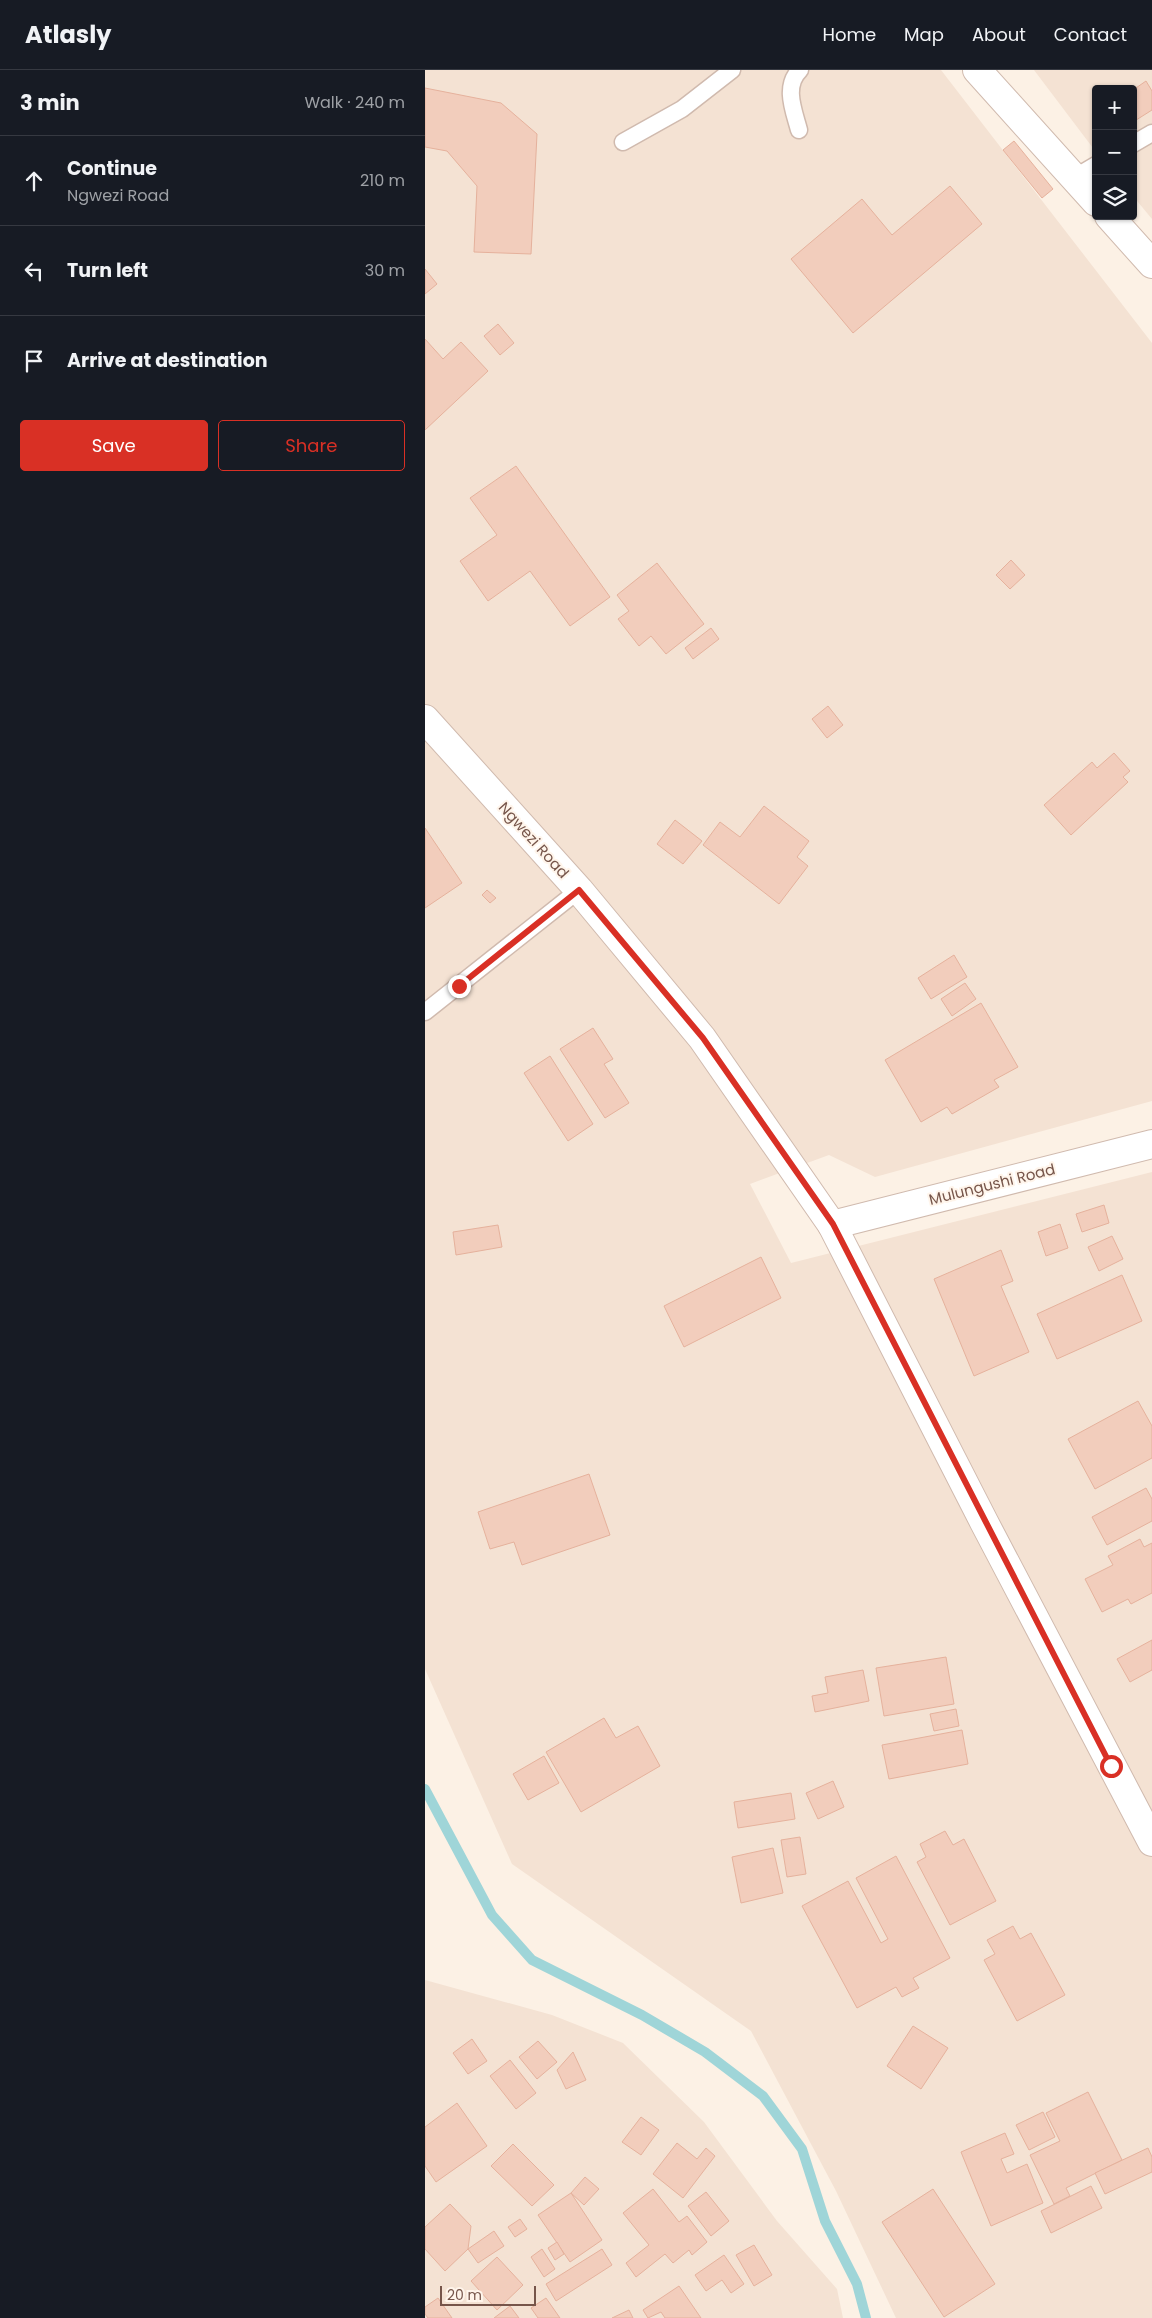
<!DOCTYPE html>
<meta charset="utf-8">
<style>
body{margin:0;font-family:Poppins,sans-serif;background:#20242c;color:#f1f3f6}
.controls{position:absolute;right:15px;top:15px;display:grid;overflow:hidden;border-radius:5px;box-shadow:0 1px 4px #0004}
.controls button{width:45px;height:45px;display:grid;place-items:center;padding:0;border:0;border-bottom:1px solid #363941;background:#171b24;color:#f1f3f6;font:25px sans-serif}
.scale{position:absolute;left:15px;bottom:12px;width:96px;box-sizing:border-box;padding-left:5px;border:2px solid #76554a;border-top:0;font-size:14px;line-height:18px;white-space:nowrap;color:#76554a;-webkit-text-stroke:4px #fff5eb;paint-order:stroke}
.stop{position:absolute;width:15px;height:15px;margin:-11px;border:4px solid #d93025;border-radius:50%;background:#fff}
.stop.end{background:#d93025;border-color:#fff;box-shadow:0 1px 5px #0008}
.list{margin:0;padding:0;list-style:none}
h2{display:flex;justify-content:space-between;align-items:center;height:65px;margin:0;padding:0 20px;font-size:21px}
h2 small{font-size:16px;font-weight:400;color:#9ea1a6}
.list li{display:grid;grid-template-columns:32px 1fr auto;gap:15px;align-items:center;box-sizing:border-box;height:90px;padding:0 20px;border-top:1px solid #363941}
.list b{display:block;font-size:19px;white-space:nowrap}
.list p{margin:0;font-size:16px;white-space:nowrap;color:#9ea1a6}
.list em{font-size:16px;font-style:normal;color:#9ea1a6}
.actions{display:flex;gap:10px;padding:15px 20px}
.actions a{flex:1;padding:11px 0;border:1px solid #d93025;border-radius:5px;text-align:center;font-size:18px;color:#d93025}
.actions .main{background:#d93025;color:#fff}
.icon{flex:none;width:28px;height:28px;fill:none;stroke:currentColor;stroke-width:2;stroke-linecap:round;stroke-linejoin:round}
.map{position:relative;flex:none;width:727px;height:2248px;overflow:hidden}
header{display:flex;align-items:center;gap:30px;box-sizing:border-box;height:70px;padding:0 25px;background:#171b24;border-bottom:1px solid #363941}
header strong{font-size:24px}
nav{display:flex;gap:28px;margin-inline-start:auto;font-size:18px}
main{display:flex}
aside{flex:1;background:#171b24}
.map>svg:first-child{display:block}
.residential{fill:#f4e2d3}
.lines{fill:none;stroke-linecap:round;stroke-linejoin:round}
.stream{stroke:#9fd5d8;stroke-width:10}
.building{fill:#f2cdbc;stroke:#e5b19c}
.lane-casing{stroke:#d0baae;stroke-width:19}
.street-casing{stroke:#d0baae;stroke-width:30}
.lane{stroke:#fff;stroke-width:16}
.street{stroke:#fff;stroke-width:28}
.route{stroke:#d93025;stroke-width:6}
.labels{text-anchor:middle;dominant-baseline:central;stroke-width:4;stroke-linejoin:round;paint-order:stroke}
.street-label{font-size:15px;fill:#76554a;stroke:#fff5eb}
</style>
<header>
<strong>Atlasly</strong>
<nav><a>Home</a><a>Map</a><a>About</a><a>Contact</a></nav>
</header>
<main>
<aside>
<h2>3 min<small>Walk · 240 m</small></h2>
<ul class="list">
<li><svg class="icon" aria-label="ahead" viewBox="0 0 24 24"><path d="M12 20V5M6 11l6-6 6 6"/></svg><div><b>Continue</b><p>Ngwezi Road</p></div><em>210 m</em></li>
<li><svg class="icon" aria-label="left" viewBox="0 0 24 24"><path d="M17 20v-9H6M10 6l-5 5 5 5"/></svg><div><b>Turn left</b></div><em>30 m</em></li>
<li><svg class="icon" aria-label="arrive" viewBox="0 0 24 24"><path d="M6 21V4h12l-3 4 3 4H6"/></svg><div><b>Arrive at destination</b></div></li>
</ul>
<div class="actions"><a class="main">Save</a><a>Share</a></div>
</aside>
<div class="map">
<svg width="727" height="2248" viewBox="0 0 727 2248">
<rect width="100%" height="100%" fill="#fcf1e5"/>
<g class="residential">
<polygon points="0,0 516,0 727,273 727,1031 450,1107 404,1085 325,1114 366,1193 727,1102 727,2248 471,2248 411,2121 326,1961 87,1794 0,1599"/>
<polygon points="609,0 727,0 727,149 708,126 708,19 671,19 671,82"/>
<polygon points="0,1910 127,1945 198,1973 279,2052 352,2151 412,2219 418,2248 0,2248"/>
</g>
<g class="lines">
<polyline class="stream" points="0,1719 67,1845 107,1890 217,1945 280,1982 338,2026 377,2079 400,2151 432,2214 441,2248"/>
</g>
<g class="building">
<polygon points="721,11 727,21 727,40 708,52 708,20"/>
<polygon points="0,18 76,33 112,64 106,184 49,182 52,116 22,81 0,77"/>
<polygon points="589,71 628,119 617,128 578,80"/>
<polygon points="525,116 557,154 428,263 366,189 437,129 467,165"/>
<polygon points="0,199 12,214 0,224"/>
<polygon points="73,254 89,273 75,285 59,266"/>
<polygon points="0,269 18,289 36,272 63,301 0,360"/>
<polygon points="91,396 185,527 145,556 105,501 63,531 35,491 72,465 45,428"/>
<polygon points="586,490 600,505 585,519 571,505"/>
<polygon points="232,493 279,554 241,584 226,566 214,576 193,549 204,541 192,525"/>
<polygon points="286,558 294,569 268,589 260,578"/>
<polygon points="403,636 418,655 402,668 387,649"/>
<polygon points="689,683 705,701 698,707 703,712 646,765 619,735 667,692 672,698"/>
<polygon points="339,736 384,771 372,787 383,796 354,834 278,775 295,752 315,767"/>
<polygon points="250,750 277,771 258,794 232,774"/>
<polygon points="0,758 37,813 0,838"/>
<polygon points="62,820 71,828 65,833 57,825"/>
<polygon points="529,885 542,907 506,929 493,908"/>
<polygon points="540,913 551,929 527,946 516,929"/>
<polygon points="556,933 593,997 569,1010 574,1017 527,1044 522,1037 496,1052 460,990"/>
<polygon points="168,958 188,989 179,994 204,1033 180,1048 135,979"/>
<polygon points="125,986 168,1054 143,1071 99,1003"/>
<polygon points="679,1135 684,1153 657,1162 651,1144"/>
<polygon points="635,1154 643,1178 621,1186 613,1162"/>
<polygon points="73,1155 77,1177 31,1185 28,1162"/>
<polygon points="687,1166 698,1189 674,1201 663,1177"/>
<polygon points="576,1180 588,1211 576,1216 604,1282 549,1306 509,1209"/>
<polygon points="336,1187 356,1228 259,1277 239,1236"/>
<polygon points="697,1205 717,1251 632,1289 612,1244"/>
<polygon points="713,1331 727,1356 727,1388 670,1419 643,1369"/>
<polygon points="164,1404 185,1465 97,1495 89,1472 65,1479 53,1442"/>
<polygon points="721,1418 727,1429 727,1451 682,1475 667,1447"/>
<polygon points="715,1469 719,1477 727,1473 727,1523 706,1534 703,1529 677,1542 660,1509 688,1495 683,1486"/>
<polygon points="727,1570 727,1600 705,1612 692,1589"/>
<polygon points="521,1587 529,1634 459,1646 451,1598"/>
<polygon points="438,1600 444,1631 390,1642 387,1626 403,1623 400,1607"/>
<polygon points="531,1639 534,1656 509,1661 505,1644"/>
<polygon points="179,1648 191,1668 213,1656 235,1696 156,1742 121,1682"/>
<polygon points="537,1660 543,1694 464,1709 457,1675"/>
<polygon points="119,1686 134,1713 103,1730 88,1704"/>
<polygon points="408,1711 419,1737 393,1749 381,1723"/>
<polygon points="366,1723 370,1749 313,1758 309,1732"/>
<polygon points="520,1761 528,1775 539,1769 571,1831 525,1855 492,1792 501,1787 495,1774"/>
<polygon points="375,1767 381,1804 362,1807 356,1770"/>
<polygon points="348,1778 358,1823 316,1833 307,1787"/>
<polygon points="471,1786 525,1888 488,1908 494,1918 477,1927 471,1917 432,1938 377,1836 423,1811 456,1873 463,1869 431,1808"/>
<polygon points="588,1856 595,1869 606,1863 640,1925 592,1951 559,1890 570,1884 562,1870"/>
<polygon points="488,1956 523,1978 496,2019 462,1996"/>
<polygon points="47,1969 62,1991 43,2004 28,1983"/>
<polygon points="113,1971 132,1992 112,2009 94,1987"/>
<polygon points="148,1982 161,2010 141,2019 132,2000"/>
<polygon points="85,1990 111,2023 91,2039 65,2006"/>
<polygon points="663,2022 697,2090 641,2118 645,2126 629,2134 605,2085 635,2071 621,2043"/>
<polygon points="32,2033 62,2076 11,2112 0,2096 0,2057"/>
<polygon points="618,2042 630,2067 604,2080 591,2055"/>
<polygon points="216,2047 234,2060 216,2085 197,2072"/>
<polygon points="580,2063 589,2084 576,2089 582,2103 602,2094 618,2133 566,2156 536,2082"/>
<polygon points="252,2073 272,2089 281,2078 290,2086 258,2128 228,2104"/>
<polygon points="88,2074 129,2115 107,2136 66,2096"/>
<polygon points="723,2078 727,2087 727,2102 680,2124 670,2103"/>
<polygon points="160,2107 174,2119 159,2135 146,2123"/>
<polygon points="666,2116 677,2138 626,2163 616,2141"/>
<polygon points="228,2119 254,2152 262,2146 282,2172 267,2185 264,2180 248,2193 240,2184 211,2207 201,2193 224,2175 198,2143"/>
<polygon points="508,2119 570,2214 519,2247 457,2152"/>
<polygon points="281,2122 304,2151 286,2166 263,2136"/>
<polygon points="146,2123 177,2170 145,2192 113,2145"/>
<polygon points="25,2134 46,2156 43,2179 20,2201 0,2179 0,2157"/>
<polygon points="95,2149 102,2159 90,2167 83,2157"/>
<polygon points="69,2161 79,2176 53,2193 43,2179"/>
<polygon points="132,2172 139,2184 130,2190 123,2178"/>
<polygon points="329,2175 347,2205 329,2216 311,2185"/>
<polygon points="117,2179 130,2199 119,2207 106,2187"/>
<polygon points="177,2179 187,2195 131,2231 121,2214"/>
<polygon points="299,2185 319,2214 306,2223 297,2210 281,2221 270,2205"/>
<polygon points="72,2187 98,2215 72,2240 46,2211"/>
<polygon points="254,2216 276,2248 240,2248 236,2242 223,2248 218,2240"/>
<polygon points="13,2228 27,2248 3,2248 0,2244 0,2237"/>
<polygon points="121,2228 135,2248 113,2248 106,2238"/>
<polygon points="85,2236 94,2248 69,2248"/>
<polygon points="204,2240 208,2248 187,2248"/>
</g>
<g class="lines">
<defs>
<g id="lane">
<path d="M374,60c-5,-19 -16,-44 1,-60"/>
<polyline points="198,72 257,39 307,0"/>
<polyline points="708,74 727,63"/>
<polyline points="649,108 671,95"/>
<polyline points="0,942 154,820"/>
</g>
<g id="street">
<polyline points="552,0 671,132"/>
<polyline points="684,146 727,194"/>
<polyline points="0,649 154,820 277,968 407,1155 559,1452 727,1772"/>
<polyline points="407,1155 727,1074"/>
</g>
</defs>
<use href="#lane" class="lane-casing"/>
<use href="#street" class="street-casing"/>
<use href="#lane" class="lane"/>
<use href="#street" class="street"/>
</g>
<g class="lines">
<polyline class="route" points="34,916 154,820 278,968 408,1154 686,1696"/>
</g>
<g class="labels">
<g class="street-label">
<text transform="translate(109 770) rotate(48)">Ngwezi Road</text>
<text transform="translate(567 1114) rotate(-14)">Mulungushi Road</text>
</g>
</g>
</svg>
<div class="controls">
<button>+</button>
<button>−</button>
<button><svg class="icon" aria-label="layers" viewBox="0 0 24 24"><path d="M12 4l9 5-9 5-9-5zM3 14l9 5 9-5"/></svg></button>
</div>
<div class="scale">20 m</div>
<div class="stop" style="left:686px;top:1696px"></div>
<div class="stop end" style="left:34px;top:916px"></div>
</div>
</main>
